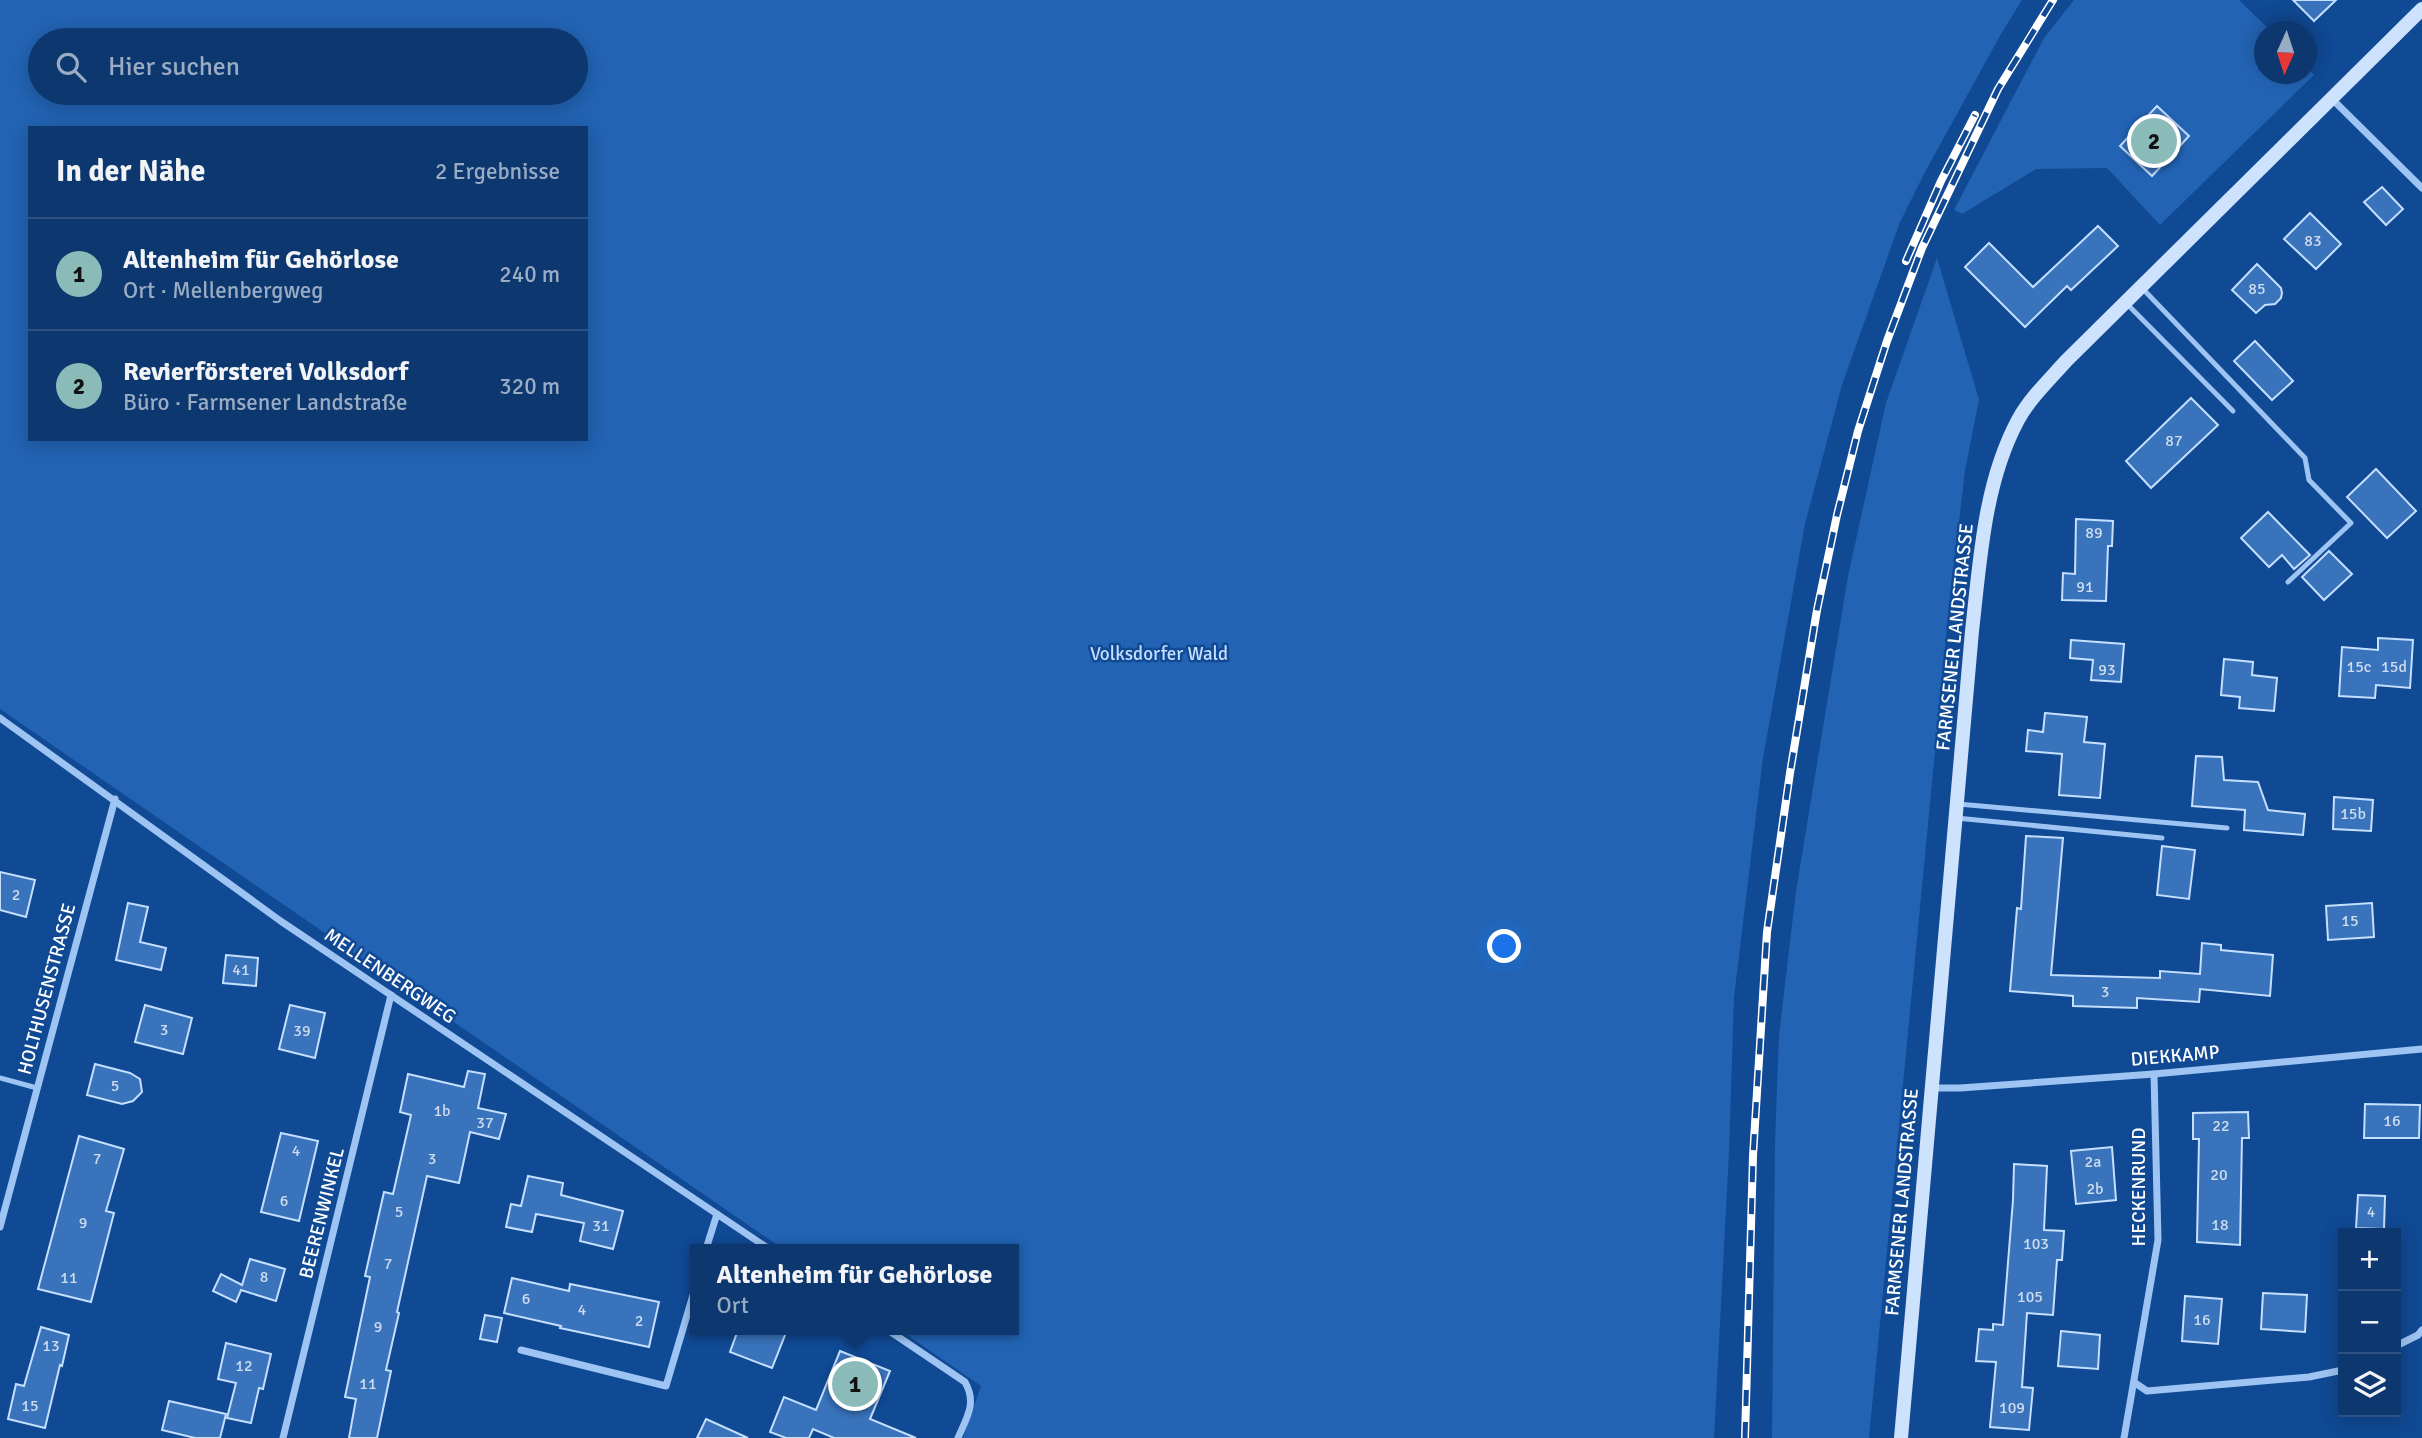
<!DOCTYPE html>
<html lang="de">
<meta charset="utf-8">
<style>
body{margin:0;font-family:Signika,sans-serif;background:#153f74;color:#f1f3f6}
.controls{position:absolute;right:21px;bottom:21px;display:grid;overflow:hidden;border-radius:0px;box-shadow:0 4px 18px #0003}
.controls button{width:63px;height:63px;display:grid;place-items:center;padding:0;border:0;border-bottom:2px solid #2c5182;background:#0c376f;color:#f1f3f6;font:35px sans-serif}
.compass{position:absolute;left:2254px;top:21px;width:63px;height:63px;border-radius:50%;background:#0c376f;box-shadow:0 4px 18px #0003;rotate:183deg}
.you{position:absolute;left:1505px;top:947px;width:24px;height:24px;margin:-18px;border:5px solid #fff;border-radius:50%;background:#1a73e8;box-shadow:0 0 0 10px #1a73e833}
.badge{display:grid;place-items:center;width:46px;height:46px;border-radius:50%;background:#8bbbb9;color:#111;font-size:23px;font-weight:700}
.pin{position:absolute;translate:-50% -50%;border:4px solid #fff;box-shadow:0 2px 7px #0006}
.popup{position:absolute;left:690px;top:1244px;width:329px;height:91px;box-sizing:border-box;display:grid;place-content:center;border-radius:0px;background:#0c376f;filter:drop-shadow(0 2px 5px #0005);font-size:23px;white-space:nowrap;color:#9aacc3}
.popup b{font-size:26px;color:#f1f3f6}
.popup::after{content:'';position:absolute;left:50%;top:100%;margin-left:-14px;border:14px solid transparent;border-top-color:#0c376f}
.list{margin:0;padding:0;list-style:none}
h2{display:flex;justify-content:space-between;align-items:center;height:91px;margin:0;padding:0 28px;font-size:30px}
h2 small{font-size:23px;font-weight:400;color:#9aacc3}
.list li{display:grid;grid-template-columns:46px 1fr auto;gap:21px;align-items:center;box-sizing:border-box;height:112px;padding:0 28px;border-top:2px solid #2c5182}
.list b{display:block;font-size:26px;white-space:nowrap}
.list p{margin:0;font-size:23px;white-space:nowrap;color:#9aacc3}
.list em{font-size:23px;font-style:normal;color:#9aacc3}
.icon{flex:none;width:38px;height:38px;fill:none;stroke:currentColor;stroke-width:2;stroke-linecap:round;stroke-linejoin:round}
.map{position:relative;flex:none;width:2422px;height:1438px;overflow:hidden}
.search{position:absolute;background:#0c376f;box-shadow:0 4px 18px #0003;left:28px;top:28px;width:560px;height:77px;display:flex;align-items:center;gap:18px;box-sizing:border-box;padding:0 24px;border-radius:38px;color:#9aacc3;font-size:26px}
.panel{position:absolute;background:#0c376f;box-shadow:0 4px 18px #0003;left:28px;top:126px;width:560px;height:315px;border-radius:0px}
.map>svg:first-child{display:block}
.green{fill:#2263b3;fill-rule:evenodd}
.building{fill:#3973bc;stroke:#c5dffe;stroke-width:2}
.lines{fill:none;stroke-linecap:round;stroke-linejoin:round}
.service{stroke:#9ec4f3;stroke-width:5}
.minor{stroke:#9ec4f3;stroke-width:7}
.secondary{stroke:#cde2fd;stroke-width:14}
.rail-casing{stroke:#fff;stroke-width:8}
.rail{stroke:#104994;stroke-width:5;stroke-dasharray:16;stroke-linecap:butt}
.labels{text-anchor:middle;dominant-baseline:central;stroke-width:5;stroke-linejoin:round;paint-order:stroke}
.number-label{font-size:16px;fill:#cedcee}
.street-label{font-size:19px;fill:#fff;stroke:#104994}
.park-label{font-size:19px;fill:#c5dffe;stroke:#104994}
</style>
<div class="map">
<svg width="2422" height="1438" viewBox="0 0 2422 1438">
<rect width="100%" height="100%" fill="#104994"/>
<g class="green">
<path d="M0,0h2022l-21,34 -76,138 -25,50 -58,163 -37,139 -42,234 -29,239 -5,155 -15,286h-751l18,-52 -81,-56h114v-81h-231l-783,-540zM40,40h536v53h-536zM30,128h556v311h-556z"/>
<polygon points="2074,0 2239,0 2271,31 2264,32 2264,74 2306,74 2307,67 2314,75 2160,225 2107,168 2036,169 1962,214 1954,210 2044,38"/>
<polygon points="1937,258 1979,400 1965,471 1949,606 1869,1438 1772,1438 1775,1143 1779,1035 1796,891 1848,576 1886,403"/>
</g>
<g class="building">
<polygon points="2293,0 2336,0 2314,21"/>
<polygon points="2157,106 2189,136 2152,176 2120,146"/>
<polygon points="2382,187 2403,209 2386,225 2364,202"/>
<polygon points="2310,213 2341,244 2316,269 2284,239"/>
<polygon points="2098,226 2118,246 2071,290 2067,286 2025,327 1965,267 1989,243 2033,287"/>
<polygon points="2257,264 2281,288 2282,293 2281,298 2275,304 2265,305 2256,313 2232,290"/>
<polygon points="2255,341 2293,381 2272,400 2234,361"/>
<polygon points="2191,398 2218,425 2151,488 2126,461"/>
<polygon points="2376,469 2416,511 2387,538 2347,497"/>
<polygon points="2268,512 2310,555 2294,569 2282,555 2269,567 2241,538"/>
<polygon points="2076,519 2113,521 2112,546 2108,546 2106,601 2062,600 2063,573 2075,574"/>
<polygon points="2329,551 2352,574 2324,600 2302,577"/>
<polygon points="2378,638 2413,640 2410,688 2376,685 2375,698 2339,696 2342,647 2378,650"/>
<polygon points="2071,640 2124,644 2121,682 2091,680 2093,660 2070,658"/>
<polygon points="2224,659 2253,662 2252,675 2277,678 2274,711 2239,708 2240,697 2221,695"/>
<polygon points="2045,713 2087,717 2084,742 2105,744 2100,798 2059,795 2062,754 2026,751 2028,730 2043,732"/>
<polygon points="2196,756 2222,757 2224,780 2258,782 2268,810 2305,814 2303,835 2244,830 2245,810 2192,806"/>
<polygon points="2334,797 2373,800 2371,831 2333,829"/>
<polygon points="2026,836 2063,838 2051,975 2160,978 2160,971 2200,974 2202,943 2221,945 2221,950 2273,955 2270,996 2200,989 2199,1002 2137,998 2137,1008 2073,1006 2073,996 2010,991 2017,908 2021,909"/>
<polygon points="2162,846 2195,850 2189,899 2157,895"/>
<polygon points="0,872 35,880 26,917 0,910"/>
<polygon points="128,903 148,907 140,942 166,948 161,970 116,960"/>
<polygon points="2372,903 2374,937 2328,940 2326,906"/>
<polygon points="226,955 258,958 256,986 223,983"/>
<polygon points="145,1005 192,1018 183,1054 135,1042"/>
<polygon points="290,1005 325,1013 315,1058 279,1049"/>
<polygon points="95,1064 130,1073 140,1079 142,1092 133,1101 122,1104 87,1095"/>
<polygon points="468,1071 485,1074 478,1108 506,1114 499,1139 470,1132 459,1183 427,1176 397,1312 399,1313 386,1370 391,1371 377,1438 349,1438 356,1399 345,1397 370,1277 365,1276 384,1192 393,1194 411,1115 400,1112 408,1074 464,1087"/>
<polygon points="2365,1104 2420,1105 2419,1138 2364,1138"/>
<polygon points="2248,1112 2249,1138 2242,1138 2240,1245 2197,1242 2199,1139 2193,1139 2193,1113"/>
<polygon points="281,1133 318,1141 299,1221 261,1212"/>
<polygon points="79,1136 124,1149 106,1211 114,1213 91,1302 38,1289"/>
<polygon points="2112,1147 2116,1200 2076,1204 2071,1151"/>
<polygon points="2014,1164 2047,1166 2044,1230 2064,1231 2062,1260 2057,1260 2053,1315 2027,1313 2022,1387 2033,1388 2029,1430 1990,1427 1996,1362 1976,1361 1979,1329 1993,1330 1993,1324 2003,1325 2013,1200"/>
<polygon points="528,1176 563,1183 561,1195 623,1211 613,1249 580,1241 584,1223 536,1214 532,1232 506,1227 511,1204 521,1206"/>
<polygon points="2358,1195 2385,1196 2384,1229 2356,1228"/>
<polygon points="250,1259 285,1269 276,1301 241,1290 236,1302 213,1291 221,1274 242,1285"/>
<polygon points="512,1278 569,1291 570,1284 659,1302 649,1347 560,1328 561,1326 504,1313"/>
<polygon points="2263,1293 2307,1295 2305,1332 2261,1329"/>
<polygon points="2185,1296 2222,1299 2218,1344 2182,1341"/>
<polygon points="485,1315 502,1318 497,1342 480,1339"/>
<polygon points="41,1327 69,1335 62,1366 60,1365 45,1428 8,1419 16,1384 24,1386"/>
<polygon points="738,1330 787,1330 772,1368 730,1352"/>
<polygon points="2061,1331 2100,1335 2098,1369 2058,1366"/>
<polygon points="226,1343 271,1354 263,1389 259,1388 251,1423 227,1418 236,1383 218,1379"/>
<polygon points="840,1351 890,1371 870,1419 916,1438 834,1438 813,1429 809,1438 786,1438 770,1432 784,1397 816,1410"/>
<polygon points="169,1401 226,1414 220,1438 195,1438 162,1430"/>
<polygon points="706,1419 748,1438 697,1438"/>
</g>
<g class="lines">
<g class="service">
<polyline points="2142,288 2305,458 2309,480 2351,523 2288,582"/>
<polyline points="2127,304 2233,411"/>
<polyline points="1958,804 2227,828"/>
<polyline points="1956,818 2162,838"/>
<polyline points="0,1078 37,1088"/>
</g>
<g class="minor">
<polyline points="2331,98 2422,188"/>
<polyline points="0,718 282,922 769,1249"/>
<polyline points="1931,1088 1960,1088 2154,1074 2422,1049"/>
<polyline points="0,1227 115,799"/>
<polyline points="706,1249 717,1214"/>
<path d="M888,1330l77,52c12,21 2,35 -7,56"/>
<polyline points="2396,1346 2418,1335 2422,1330"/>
<polyline points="521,1350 666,1386 696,1285"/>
<polyline points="2135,1383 2147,1391 2309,1377 2343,1370"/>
<polyline points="283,1438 391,995"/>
<polyline points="2124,1438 2158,1240 2154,1074"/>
</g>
<path class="secondary" d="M1901,1438l71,-807c8,-70 12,-148 46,-211 12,-22 32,-41 48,-59l356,-352"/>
<defs>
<g id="rail">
<polyline points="1906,261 1941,181 1975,115"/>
<polyline points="1745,1438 1753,1156 1767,932 1790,773 1817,610 1837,515 1858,431 1887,341 1922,248 1998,89 2053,0"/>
</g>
</defs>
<use href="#rail" class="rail-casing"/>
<use href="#rail" class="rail"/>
</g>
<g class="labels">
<g class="number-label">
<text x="2313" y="241">83</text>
<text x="2257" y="289">85</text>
<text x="2174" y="441">87</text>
<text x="2094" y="533">89</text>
<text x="2085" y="587">91</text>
<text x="2359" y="667">15c</text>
<text x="2394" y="667">15d</text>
<text x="2107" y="670">93</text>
<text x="2353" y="814">15b</text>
<text x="16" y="895">2</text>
<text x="2350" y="921">15</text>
<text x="241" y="970">41</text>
<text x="2105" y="992">3</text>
<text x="164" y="1030">3</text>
<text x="302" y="1031">39</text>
<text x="115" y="1086">5</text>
<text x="442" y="1111">1b</text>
<text x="2392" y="1121">16</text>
<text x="485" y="1123">37</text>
<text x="2221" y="1126">22</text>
<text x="296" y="1151">4</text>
<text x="97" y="1159">7</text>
<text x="432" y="1159">3</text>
<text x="2093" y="1162">2a</text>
<text x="2219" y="1175">20</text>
<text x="2095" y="1189">2b</text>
<text x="284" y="1201">6</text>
<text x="399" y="1212">5</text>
<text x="2371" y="1212">4</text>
<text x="83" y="1223">9</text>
<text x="2220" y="1225">18</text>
<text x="601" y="1226">31</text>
<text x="2036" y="1244">103</text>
<text x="388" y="1264">7</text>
<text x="264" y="1277">8</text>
<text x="69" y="1278">11</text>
<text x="2030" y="1297">105</text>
<text x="526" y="1299">6</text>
<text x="582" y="1310">4</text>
<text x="2202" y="1320">16</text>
<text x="639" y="1321">2</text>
<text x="378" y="1327">9</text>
<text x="51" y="1346">13</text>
<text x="244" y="1366">12</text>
<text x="368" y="1384">11</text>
<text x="30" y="1406">15</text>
<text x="2012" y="1408">109</text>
</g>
<g class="street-label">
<text transform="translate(1955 637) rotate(-84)">FARMSENER LANDSTRASSE</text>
<text transform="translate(390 976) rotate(34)">MELLENBERGWEG</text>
<text transform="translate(47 989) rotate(-75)">HOLTHUSENSTRASSE</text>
<text transform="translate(2175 1056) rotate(-5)">DIEKKAMP</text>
<text transform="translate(2139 1187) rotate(-90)">HECKENRUND</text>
<text transform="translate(1902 1202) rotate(-85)">FARMSENER LANDSTRASSE</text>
<text transform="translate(322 1213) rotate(-76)">BEERENWINKEL</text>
</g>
<g class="park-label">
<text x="1159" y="654">Volksdorfer Wald</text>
</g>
</g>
</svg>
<div class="controls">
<button>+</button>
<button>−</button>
<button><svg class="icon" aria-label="layers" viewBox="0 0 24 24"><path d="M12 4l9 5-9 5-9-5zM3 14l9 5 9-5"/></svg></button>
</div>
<svg class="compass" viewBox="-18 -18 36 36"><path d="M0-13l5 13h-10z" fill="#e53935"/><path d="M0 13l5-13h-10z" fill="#9aacc3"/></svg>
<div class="you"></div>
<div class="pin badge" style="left:855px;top:1384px">1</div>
<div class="popup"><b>Altenheim für Gehörlose</b>Ort</div>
<div class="pin badge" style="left:2154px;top:141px">2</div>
<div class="search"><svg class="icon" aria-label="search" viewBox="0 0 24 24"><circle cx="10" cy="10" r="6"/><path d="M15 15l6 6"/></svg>Hier suchen</div>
<section class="panel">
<h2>In der Nähe<small>2 Ergebnisse</small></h2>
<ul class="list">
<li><span class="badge">1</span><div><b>Altenheim für Gehörlose</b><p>Ort · Mellenbergweg</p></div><em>240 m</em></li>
<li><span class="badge">2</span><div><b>Revierförsterei Volksdorf</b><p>Büro · Farmsener Landstraße</p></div><em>320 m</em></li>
</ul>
</section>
</div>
